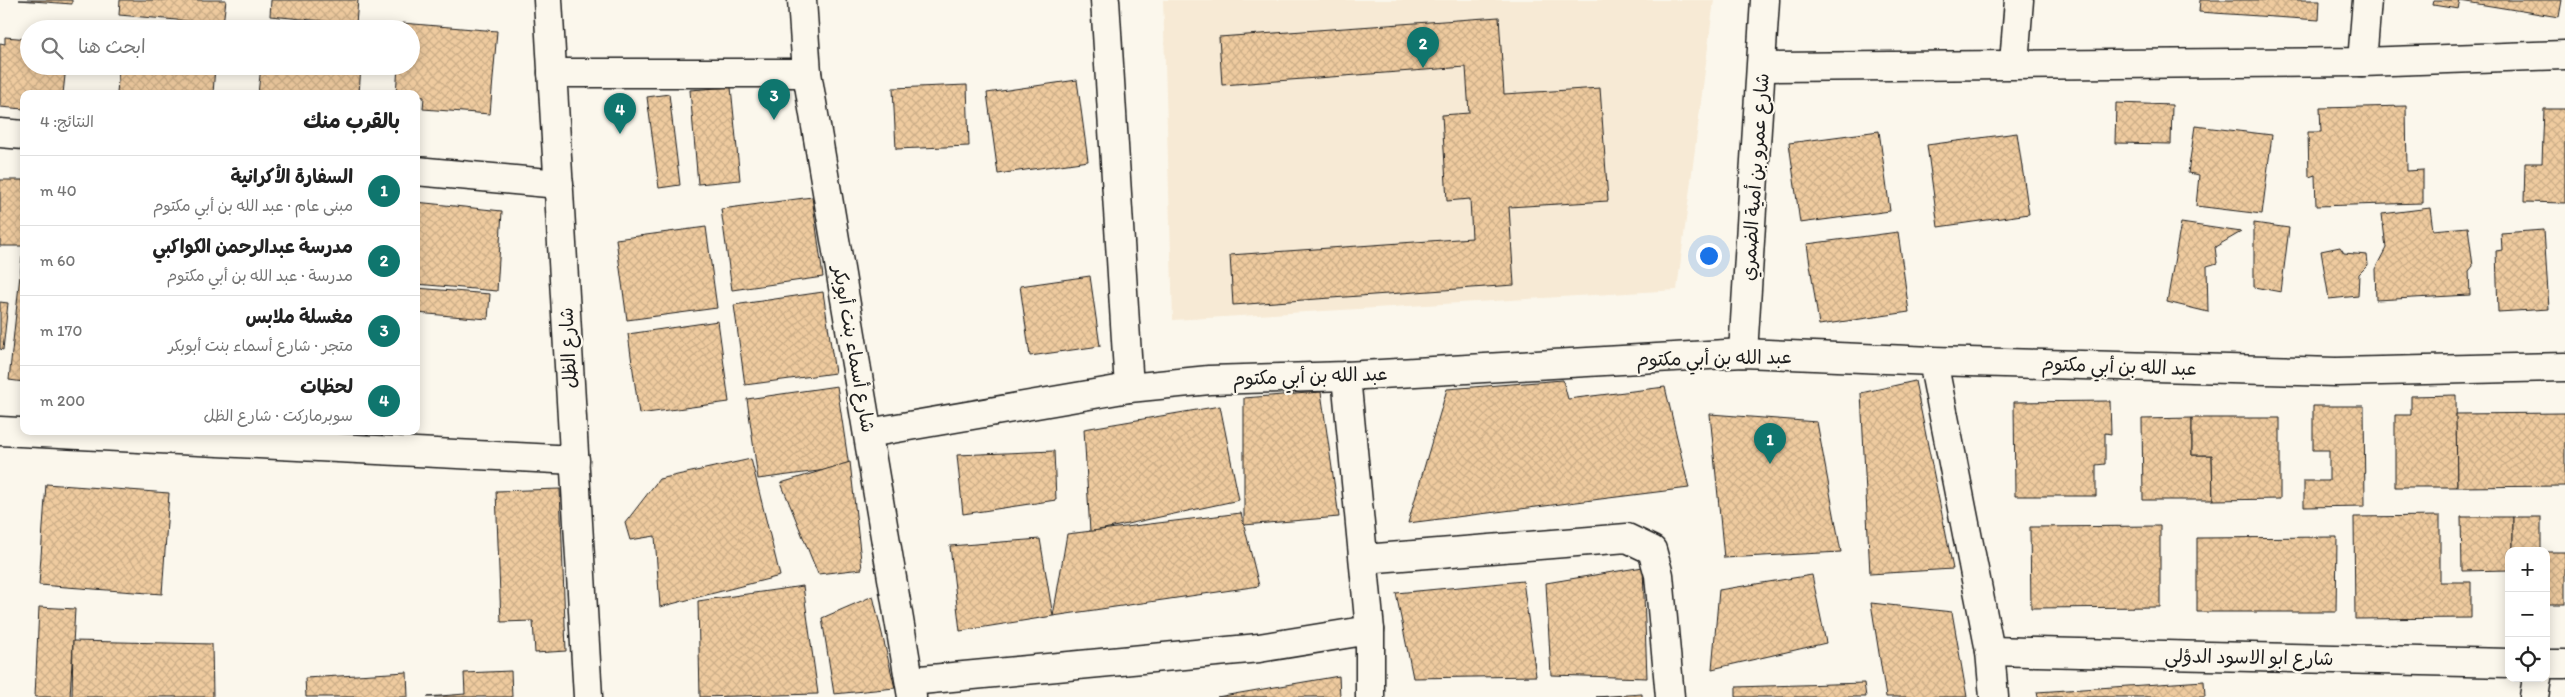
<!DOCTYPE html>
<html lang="ar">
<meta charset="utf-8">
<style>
body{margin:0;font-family:Itim,"Playpen Sans Arabic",sans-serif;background:#f6f6f6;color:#222;direction:rtl}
.controls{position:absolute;right:15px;bottom:15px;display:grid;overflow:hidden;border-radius:10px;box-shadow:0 2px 12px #0003}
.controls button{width:45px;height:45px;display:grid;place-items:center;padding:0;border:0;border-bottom:1px solid #e0e0e0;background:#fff;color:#222;font:25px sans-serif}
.you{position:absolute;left:1708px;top:255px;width:18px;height:18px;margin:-12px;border:4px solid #fff;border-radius:50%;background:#1a73e8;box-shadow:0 0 0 8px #1a73e833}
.badge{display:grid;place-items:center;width:32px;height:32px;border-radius:50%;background:#0f766e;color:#fff;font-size:16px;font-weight:700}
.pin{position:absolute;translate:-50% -41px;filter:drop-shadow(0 1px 2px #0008)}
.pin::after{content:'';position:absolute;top:26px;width:18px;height:15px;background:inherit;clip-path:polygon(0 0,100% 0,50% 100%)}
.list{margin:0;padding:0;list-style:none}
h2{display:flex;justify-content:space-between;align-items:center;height:65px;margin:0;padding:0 20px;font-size:21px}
h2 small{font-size:16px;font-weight:400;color:#767676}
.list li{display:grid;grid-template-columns:32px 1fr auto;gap:15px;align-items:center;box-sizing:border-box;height:70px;padding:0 20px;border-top:1px solid #e0e0e0}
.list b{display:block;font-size:19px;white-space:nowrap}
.list p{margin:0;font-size:16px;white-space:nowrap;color:#767676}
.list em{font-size:16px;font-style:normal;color:#767676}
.icon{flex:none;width:28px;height:28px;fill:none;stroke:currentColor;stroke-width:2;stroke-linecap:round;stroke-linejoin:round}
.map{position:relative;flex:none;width:2565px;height:697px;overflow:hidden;direction:ltr}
.search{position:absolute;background:#fff;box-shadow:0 2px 12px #0003;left:20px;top:20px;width:400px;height:55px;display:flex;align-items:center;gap:12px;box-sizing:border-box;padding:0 18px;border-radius:28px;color:#767676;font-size:19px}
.panel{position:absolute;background:#fff;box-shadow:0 2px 12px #0003;left:20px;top:90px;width:400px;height:345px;border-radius:10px;direction:rtl}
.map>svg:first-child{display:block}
.built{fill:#f7ead5}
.building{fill:url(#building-cross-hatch);stroke:#1c1c1c}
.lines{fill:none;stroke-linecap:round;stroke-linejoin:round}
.minor-casing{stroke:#1c1c1c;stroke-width:31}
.minor{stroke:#fbf7ec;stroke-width:28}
.labels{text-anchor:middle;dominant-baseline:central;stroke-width:4.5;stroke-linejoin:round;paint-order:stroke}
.street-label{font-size:19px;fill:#1c1c1c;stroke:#fbf7ec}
</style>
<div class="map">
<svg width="2565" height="697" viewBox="0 0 2565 697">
<defs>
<pattern id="building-cross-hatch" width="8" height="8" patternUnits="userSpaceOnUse" patternTransform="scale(1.25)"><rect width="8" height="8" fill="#efcb9f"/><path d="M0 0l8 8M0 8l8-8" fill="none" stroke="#ccae88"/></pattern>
</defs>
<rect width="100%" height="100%" fill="#fbf7ec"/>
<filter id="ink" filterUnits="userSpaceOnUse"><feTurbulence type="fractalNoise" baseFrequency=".02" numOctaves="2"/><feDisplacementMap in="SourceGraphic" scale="10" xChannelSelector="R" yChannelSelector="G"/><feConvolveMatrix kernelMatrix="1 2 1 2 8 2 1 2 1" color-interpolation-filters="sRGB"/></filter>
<g filter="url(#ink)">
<polygon class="built" points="1163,0 1714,0 1677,290 1173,320"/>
<g class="building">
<polygon points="19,0 72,0 72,4"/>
<polygon points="120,0 226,0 223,24 119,15"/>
<polygon points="271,0 358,0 356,24 270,16"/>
<polygon points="2200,0 2320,0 2319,20 2199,12"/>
<polygon points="2434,0 2562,0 2559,17 2460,1 2458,9 2433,5"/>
<polygon points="1499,17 1504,94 1600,88 1608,201 1509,207 1514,285 1233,305 1230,255 1472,238 1470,199 1447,201 1442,115 1469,113 1466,67 1222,85 1219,37"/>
<polygon points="402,23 497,31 490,114 423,109 424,97 416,96 416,94 396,94 398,66 411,66 411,29 401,29"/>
<polygon points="5,37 29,39 29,66 66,66 63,94 24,94 24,109 0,107 0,43 5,44"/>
<polygon points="119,66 215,66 213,94 117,94"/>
<polygon points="261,66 361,66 359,94 258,94"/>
<polygon points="1077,80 1088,161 998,174 987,93"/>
<polygon points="967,85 969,146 896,149 893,88"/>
<polygon points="731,87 740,180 698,184 690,90"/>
<polygon points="669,94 680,185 659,188 647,97"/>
<polygon points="2116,103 2172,105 2171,144 2115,143"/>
<polygon points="2406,106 2407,171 2423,170 2423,203 2316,206 2315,175 2309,177 2308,132 2321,132 2320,108"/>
<polygon points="2544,109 2565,109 2565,203 2524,202 2525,163 2542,163"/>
<polygon points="2195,126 2272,135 2262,214 2196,206 2199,175 2188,173"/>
<polygon points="1879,131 1890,211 1800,223 1789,143"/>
<polygon points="2017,133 2029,214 1938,227 1927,145"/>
<rect x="0" y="180" width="24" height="66"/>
<polygon points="812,197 823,277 732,290 721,209"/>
<polygon points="416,202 502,211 497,291 416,284"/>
<polygon points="2430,208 2433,230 2468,227 2473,266 2469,271 2470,295 2376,300 2375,269 2386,248 2382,214"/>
<polygon points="2181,223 2241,232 2215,247 2217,263 2207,266 2208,312 2167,302"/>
<polygon points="2254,223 2289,228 2281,292 2254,287"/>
<polygon points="706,227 717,308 627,320 616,239"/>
<polygon points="2544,230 2549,309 2498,312 2496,251 2502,250 2501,233"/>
<polygon points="1898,232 1909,312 1819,325 1807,244"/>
<polygon points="2340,247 2344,253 2367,255 2368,265 2359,274 2358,296 2329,299 2321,251"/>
<polygon points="22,256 24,256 24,382 9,380"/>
<polygon points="1090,276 1100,346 1030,356 1020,286"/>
<polygon points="416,288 490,294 488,319 416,313"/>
<polygon points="823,292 835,373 745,385 734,305"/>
<polygon points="0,302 8,303 3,350 0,349"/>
<polygon points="718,321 729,402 639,414 628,334"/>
<polygon points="1563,380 1568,399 1665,387 1689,488 1408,523 1447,389"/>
<polygon points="1915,381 1953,569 1870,574 1861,393"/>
<polygon points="837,386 849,467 758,479 747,399"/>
<polygon points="1321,392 1339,517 1244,525 1244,398"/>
<polygon points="2456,395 2457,487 2395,487 2395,415 2411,415 2411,396"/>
<polygon points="2110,401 2111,434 2105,433 2105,464 2096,465 2096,496 2015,496 2014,402"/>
<polygon points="1220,406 1239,500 1090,532 1084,429"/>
<polygon points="2313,406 2364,406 2365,506 2304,507 2304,481 2329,481 2329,450 2313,450"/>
<polygon points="2565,413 2565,486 2457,487 2456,414"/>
<polygon points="1710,414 1817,422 1841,552 1724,558"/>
<polygon points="2192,418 2192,455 2212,455 2213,500 2143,500 2142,419"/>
<polygon points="2192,418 2280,418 2280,499 2213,500 2212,455 2192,455"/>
<polygon points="1054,451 1056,500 963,514 957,455"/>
<polygon points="751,459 780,576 660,607 655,536 630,540 625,523 659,479"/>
<polygon points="850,462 862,569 818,574 781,483"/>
<polygon points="46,484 169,493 162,594 39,585"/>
<polygon points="560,489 566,651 535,653 533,621 501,622 496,491"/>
<polygon points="1241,513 1259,586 1053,616 1067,534"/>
<polygon points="2440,516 2440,582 2471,582 2471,618 2355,619 2354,517"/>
<polygon points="2461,517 2513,517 2513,551 2509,551 2509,570 2462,571"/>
<rect x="2513" y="517" width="28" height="34"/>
<polygon points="2160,526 2160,607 2031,608 2030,527"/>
<polygon points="2337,537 2336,612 2197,612 2197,538"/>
<polygon points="1040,539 1053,616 960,631 950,546"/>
<rect x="2546" y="552" width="19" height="52"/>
<polygon points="1643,567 1647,678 1551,675 1546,583"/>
<polygon points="1812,575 1826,643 1712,669 1719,590"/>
<polygon points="1523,581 1536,676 1413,678 1396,593"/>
<polygon points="803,586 818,694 700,697 698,601"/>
<polygon points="873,596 895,688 834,694 822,618"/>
<polygon points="1871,603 1952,612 1967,697 1886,697"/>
<polygon points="39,607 75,609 70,697 35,697"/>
<polygon points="73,641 212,644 213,697 72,697"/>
<polygon points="511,671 512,697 427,697 465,694 464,673"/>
<polygon points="407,672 408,697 306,697 305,678"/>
<polygon points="1339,676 1340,697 1217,697"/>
<polygon points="2204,681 2205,697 2038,697 2037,692"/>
<polygon points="1864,683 1866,697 1736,697 1736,687"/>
<polygon points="1642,694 1642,697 1596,697"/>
</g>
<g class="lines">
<defs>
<g id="minor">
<polyline points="548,0 588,697"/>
<polyline points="802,0 807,73 912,697"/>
<polyline points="1105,0 1129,388"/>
<polyline points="2362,62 2367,0"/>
<polyline points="2014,63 2019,0"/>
<polyline points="1762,67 2362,62 2565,55"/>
<polyline points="552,73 807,73"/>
<polyline points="0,133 24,135"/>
<polyline points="416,171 559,184"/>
<polyline points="1743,353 1765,0"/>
<polyline points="1933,361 1990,651 1994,697"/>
<polyline points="1346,376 1370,630 1370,697"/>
<polyline points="0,431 575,460"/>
<polyline points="868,433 1129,388 1209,380 1346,376 1743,353 1933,361 2336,372 2565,367"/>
<polyline points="1364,559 1627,538 1652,550 1659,575 1670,697"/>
<polyline points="1990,651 2509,663"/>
<polyline points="2546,664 2565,664"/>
<polyline points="910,681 1259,648 1370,630"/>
<polyline points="2534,697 2537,678"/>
</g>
</defs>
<use href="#minor" class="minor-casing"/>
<use href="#minor" class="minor"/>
</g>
</g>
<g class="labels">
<g class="street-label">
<text transform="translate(1755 177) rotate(-86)">شارع عمرو بن أمية الضمري</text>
<text transform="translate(568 348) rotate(-93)">شارع الظل</text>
<text transform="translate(854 349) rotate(80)">شارع أسماء بنت أبوبكر</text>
<text transform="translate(1714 358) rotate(-1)">عبد الله بن أبي مكتوم</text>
<text transform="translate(2119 366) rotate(2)">عبد الله بن أبي مكتوم</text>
<text transform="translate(1310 376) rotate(-2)">عبد الله بن أبي مكتوم</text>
<text transform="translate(2249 657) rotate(1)">شارع ابو الاسود الدؤلي</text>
</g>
</g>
</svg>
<div class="controls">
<button>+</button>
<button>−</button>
<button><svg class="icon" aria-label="locate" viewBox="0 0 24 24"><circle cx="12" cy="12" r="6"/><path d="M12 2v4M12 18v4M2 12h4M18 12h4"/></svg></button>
</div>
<div class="you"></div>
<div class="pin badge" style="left:1770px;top:464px">1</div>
<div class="pin badge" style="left:1423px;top:68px">2</div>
<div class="pin badge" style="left:774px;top:120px">3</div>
<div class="pin badge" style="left:620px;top:134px">4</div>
<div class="search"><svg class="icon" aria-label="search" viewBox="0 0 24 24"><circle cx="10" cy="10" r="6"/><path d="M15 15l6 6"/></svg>ابحث هنا</div>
<section class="panel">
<h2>بالقرب منك<small>النتائج: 4</small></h2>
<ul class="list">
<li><span class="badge">1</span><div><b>السفارة الأكرانية</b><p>مبنى عام · عبد الله بن أبي مكتوم</p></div><em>40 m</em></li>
<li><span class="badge">2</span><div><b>مدرسة عبدالرحمن الكواكبي</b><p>مدرسة · عبد الله بن أبي مكتوم</p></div><em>60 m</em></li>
<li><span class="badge">3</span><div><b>مغسلة ملابس</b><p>متجر · شارع أسماء بنت أبوبكر</p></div><em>170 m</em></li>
<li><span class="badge">4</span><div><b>لحظات</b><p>سوبرماركت · شارع الظل</p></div><em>200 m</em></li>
</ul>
</section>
</div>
